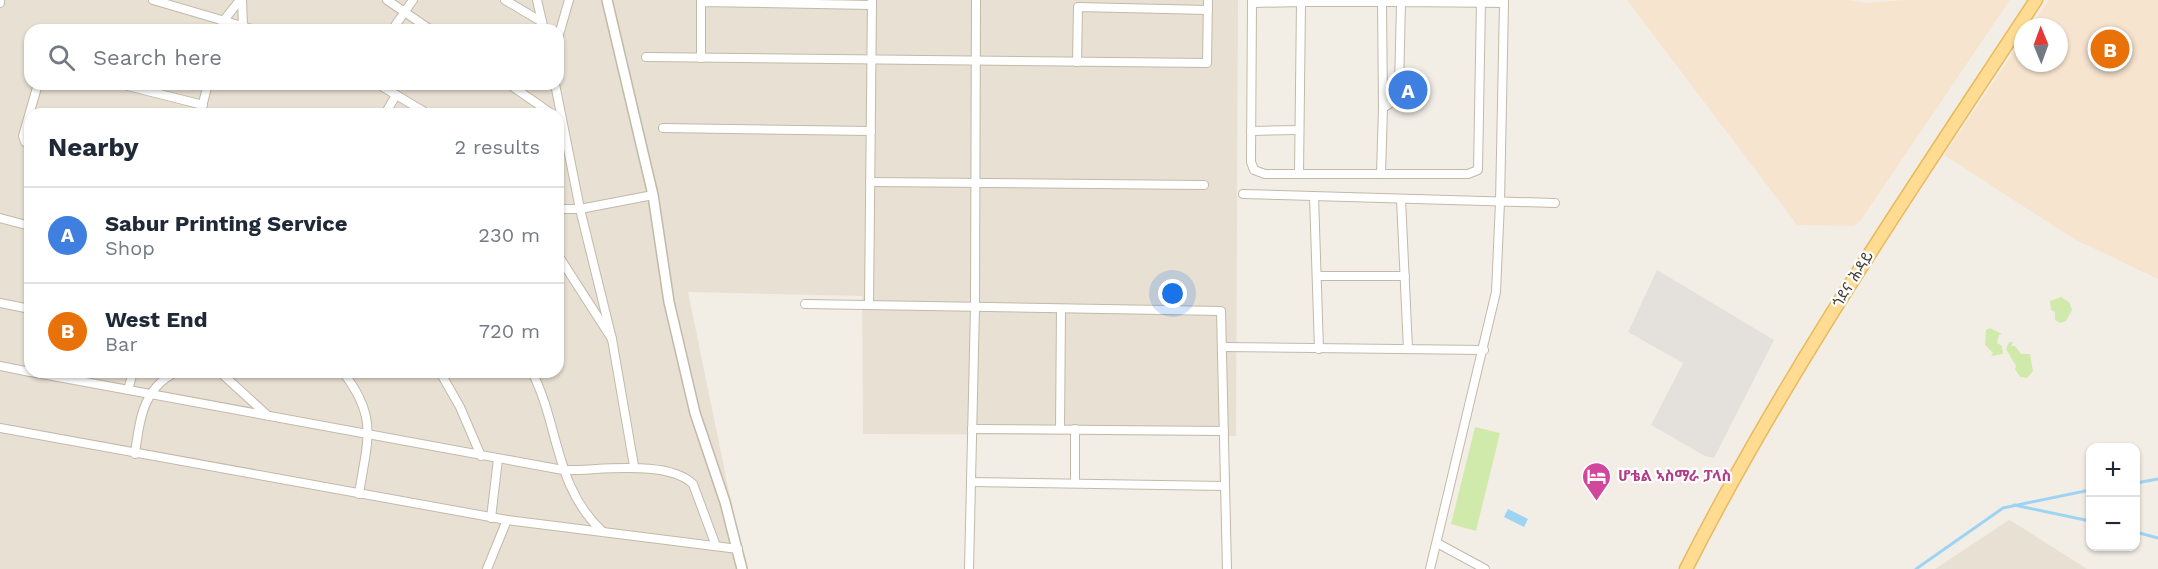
<!DOCTYPE html>
<meta charset="utf-8">
<style>
body{margin:0;font-family:"Work Sans","Noto Sans Ethiopic",sans-serif;background:#f6f6f7;color:#1f2937}
.controls{position:absolute;right:18px;bottom:18px;display:grid;overflow:hidden;border-radius:12px;box-shadow:0 2px 4px #0004}
.controls button{width:54px;height:54px;display:grid;place-items:center;padding:0;border:0;border-bottom:2px solid #e0e1e3;background:#fff;color:#1f2937;font:30px sans-serif}
.compass{position:absolute;left:2014px;top:18px;width:54px;height:54px;border-radius:50%;background:#fff;box-shadow:0 2px 4px #0004;rotate:359deg}
.you{position:absolute;left:1173px;top:294px;width:21px;height:21px;margin:-15px;border:4px solid #fff;border-radius:50%;background:#1a73e8;box-shadow:0 0 0 9px #1a73e833}
.badge{display:grid;place-items:center;width:39px;height:39px;border-radius:50%;background:#ea580c;color:#fff;font-size:20px;font-weight:700}
.pin{position:absolute;translate:-50% -50%;border:3px solid #fff;box-shadow:0 2px 6px #0006}
.list{margin:0;padding:0;list-style:none}
h2{display:flex;justify-content:space-between;align-items:center;height:78px;margin:0;padding:0 24px;font-size:26px}
h2 small{font-size:20px;font-weight:400;color:#747a83}
.list li{display:grid;grid-template-columns:39px 1fr auto;gap:18px;align-items:center;box-sizing:border-box;height:96px;padding:0 24px;border-top:2px solid #e0e1e3}
.list b{display:block;font-size:22px;white-space:nowrap}
.list p{margin:0;font-size:20px;white-space:nowrap;color:#747a83}
.list em{font-size:20px;font-style:normal;color:#747a83}
.icon{flex:none;width:33px;height:33px;fill:none;stroke:currentColor;stroke-width:2;stroke-linecap:round;stroke-linejoin:round}
.map{position:relative;flex:none;width:2158px;height:569px;overflow:hidden}
.search{position:absolute;background:#fff;box-shadow:0 2px 4px #0004;left:24px;top:24px;width:540px;height:66px;display:flex;align-items:center;gap:15px;box-sizing:border-box;padding:0 21px;border-radius:18px;color:#747a83;font-size:22px}
.panel{position:absolute;background:#fff;box-shadow:0 2px 4px #0004;left:24px;top:108px;width:540px;height:270px;border-radius:18px}
.map>svg:first-child{display:block}
.residential{fill:#e8e0d3;fill-rule:evenodd}
.commercial{fill:#f7e4cf}
.green{fill:#d0eaab}
.parking{fill:#e4e1dd}
.water{fill:#9ed4f3}
.lines{fill:none;stroke-linecap:round;stroke-linejoin:round}
.stream{stroke:#9ed4f3;stroke-width:3}
.minor-casing{stroke:#c2b9aa;stroke-width:10}
.tertiary-casing{stroke:#c2b9aa;stroke-width:12}
.primary-casing{stroke:#e9b95d;stroke-width:15}
.minor{stroke:#fff;stroke-width:8}
.tertiary{stroke:#fff;stroke-width:9}
.primary{stroke:#ffdc92;stroke-width:12}
.labels{text-anchor:middle;dominant-baseline:central;stroke-width:4.5;stroke-linejoin:round;paint-order:stroke}
.street-label{font-size:15px;fill:#463e34;stroke:#fff}
.hotel-label{font-size:15px;font-weight:bold;fill:#b23c85;stroke:#fff;text-anchor:start}
</style>
<div class="map">
<svg width="2158" height="569" viewBox="0 0 2158 569">
<rect width="100%" height="100%" fill="#f3eee5"/>
<g class="residential">
<path d="M0,0h1238l-2,436 -373,-2 -1,-138 -174,-4 57,277h-745zM30,30h528v54h-528zM30,114h528v258h-528z"/>
<polygon points="2009,520 2010,520 2087,569 1935,569"/>
</g>
<g class="commercial">
<polygon points="1627,0 1848,0 1867,3 1904,0 2010,0 1861,220 1854,226 1797,225"/>
<polygon points="2049,0 2158,0 2158,279 2074,239 1944,155 2023,38 2023,63 2059,63 2059,27 2030,27"/>
</g>
<g class="green">
<polygon points="2061,297 2069,302 2072,310 2066,321 2060,323 2055,320 2055,312 2051,310 2050,301"/>
<polygon points="1990,328 2002,334 1999,335 1997,343 2002,346 2003,354 1991,356 1993,353 1985,345 1986,330"/>
<polygon points="2009,342 2013,342 2011,346 2015,346 2021,354 2030,354 2033,371 2027,378 2020,377 2015,369 2016,366 2006,349"/>
<polygon points="1475,427 1500,433 1476,531 1451,524"/>
</g>
<polygon class="parking" points="1657,270 1774,340 1714,458 1705,456 1651,425 1683,363 1628,332"/>
<polygon class="water" points="1508,509 1528,519 1524,527 1504,517"/>
<g class="lines">
<g class="stream">
<polyline points="2136,483 2158,479"/>
<polyline points="2014,505 2090,521"/>
<polyline points="2136,532 2158,538"/>
<polyline points="1916,569 2003,508 2090,490"/>
</g>
<defs>
<g id="minor">
<polyline points="153,0 255,30"/>
<polyline points="242,0 243,26"/>
<polyline points="387,0 431,30"/>
<polyline points="505,0 542,22"/>
<polyline points="537,0 544,30"/>
<polyline points="1252,0 1251,162 1254,170 1265,174 1468,174 1478,170 1481,0"/>
<polyline points="1301,2 1382,2"/>
<polyline points="0,3 0,0"/>
<polyline points="1252,3 1301,2 1299,174"/>
<polyline points="221,30 224,20 240,0"/>
<polyline points="392,30 413,0"/>
<polyline points="558,38 569,0"/>
<polyline points="646,57 1207,63 1208,0"/>
<polyline points="701,58 701,2 872,5"/>
<polyline points="1077,62 1078,7 1208,10"/>
<polyline points="120,84 203,105"/>
<polyline points="378,84 428,114"/>
<polyline points="509,84 552,114"/>
<polyline points="555,84 580,209 612,339"/>
<polyline points="1383,108 1382,2 1401,2"/>
<polyline points="200,114 208,84"/>
<polyline points="385,114 396,95"/>
<polyline points="663,128 871,131"/>
<polyline points="1251,131 1298,130"/>
<polyline points="30,143 25,142 23,136 38,84"/>
<polyline points="1381,174 1383,108 1392,102 1399,88 1401,2 1504,3 1504,0"/>
<polyline points="870,182 1204,185"/>
<polyline points="1243,194 1555,203"/>
<polyline points="1314,196 1319,349"/>
<polyline points="1401,199 1408,349"/>
<polyline points="558,209 580,209 653,195"/>
<polyline points="0,218 30,226"/>
<polyline points="558,255 612,339 634,466"/>
<polyline points="1317,276 1405,276"/>
<polyline points="0,303 30,309"/>
<polyline points="805,304 1221,311 1227,569"/>
<polyline points="869,305 872,0"/>
<polyline points="1223,347 1484,350"/>
<polyline points="0,366 30,372"/>
<path d="M31,372l532,98c34,1 104,-11 130,14l23,62"/>
<polyline points="220,372 267,415"/>
<path d="M343,372c36,47 24,68 16,122"/>
<polyline points="440,372 460,407 481,456"/>
<path d="M532,372c28,55 22,115 71,160"/>
<polyline points="128,390 133,372"/>
<polyline points="0,428 507,520 738,549"/>
<polyline points="972,429 1224,431"/>
<polyline points="1060,429 1061,309"/>
<polyline points="1075,429 1075,483"/>
<path d="M135,454c4,-33 8,-66 41,-82"/>
<polyline points="971,482 1225,486"/>
<polyline points="491,518 498,459"/>
<polyline points="1437,543 1485,569"/>
<polyline points="487,569 507,520"/>
<polyline points="969,569 975,307 976,0"/>
<polyline points="1430,569 1496,292 1500,202 1504,3"/>
</g>
<polyline id="tertiary" points="607,0 653,195 669,302 695,413 725,502 742,569"/>
<path id="primary" d="M1686,569c101,-199 228,-383 350,-569"/>
</defs>
<use href="#minor" class="minor-casing"/>
<use href="#tertiary" class="tertiary-casing"/>
<use href="#primary" class="primary-casing"/>
<use href="#minor" class="minor"/>
<use href="#tertiary" class="tertiary"/>
<use href="#primary" class="primary"/>
</g>
<defs>
<symbol id="hotel-pin" viewBox="-11 -11 22 30"><path d="M0 17L-7.5 6A9.5 9.5 0 1 1 7.5 6Z" fill="#d1479c" stroke="#fff"/><path d="M-6-4.5h1.5V1H6V5H4.5V3h-9V5H-6ZM-4 0a1.8 1.8 0 1 1 3.6 0ZM.5 0V-2.5h3Q6-2.5 6 0Z" fill="#fff"/></symbol>
</defs>
<g fill-rule="evenodd">
<use href="#hotel-pin" x="1580" y="460" width="33" height="45"/>
</g>
<g class="labels">
<g class="street-label">
<text transform="translate(1853 279) rotate(-58)">ጎደና ሕዳይ</text>
</g>
<g class="hotel-label">
<text x="1618" y="476">ሆቴል ኣስማራ ፓላስ</text>
</g>
</g>
</svg>
<div class="controls">
<button>+</button>
<button>−</button>
</div>
<svg class="compass" viewBox="-18 -18 36 36"><path d="M0-13l5 13h-10z" fill="#e53935"/><path d="M0 13l5-13h-10z" fill="#747a83"/></svg>
<div class="you"></div>
<div class="pin badge" style="left:1408px;top:90px;background:#3f7fe0">A</div>
<div class="pin badge" style="left:2110px;top:49px;background:#e8710a">B</div>
<div class="search"><svg class="icon" aria-label="search" viewBox="0 0 24 24"><circle cx="10" cy="10" r="6"/><path d="M15 15l6 6"/></svg>Search here</div>
<section class="panel">
<h2>Nearby<small>2 results</small></h2>
<ul class="list">
<li><span class="badge" style="background:#3f7fe0">A</span><div><b>Sabur Printing Service</b><p>Shop</p></div><em>230 m</em></li>
<li><span class="badge" style="background:#e8710a">B</span><div><b>West End</b><p>Bar</p></div><em>720 m</em></li>
</ul>
</section>
</div>
